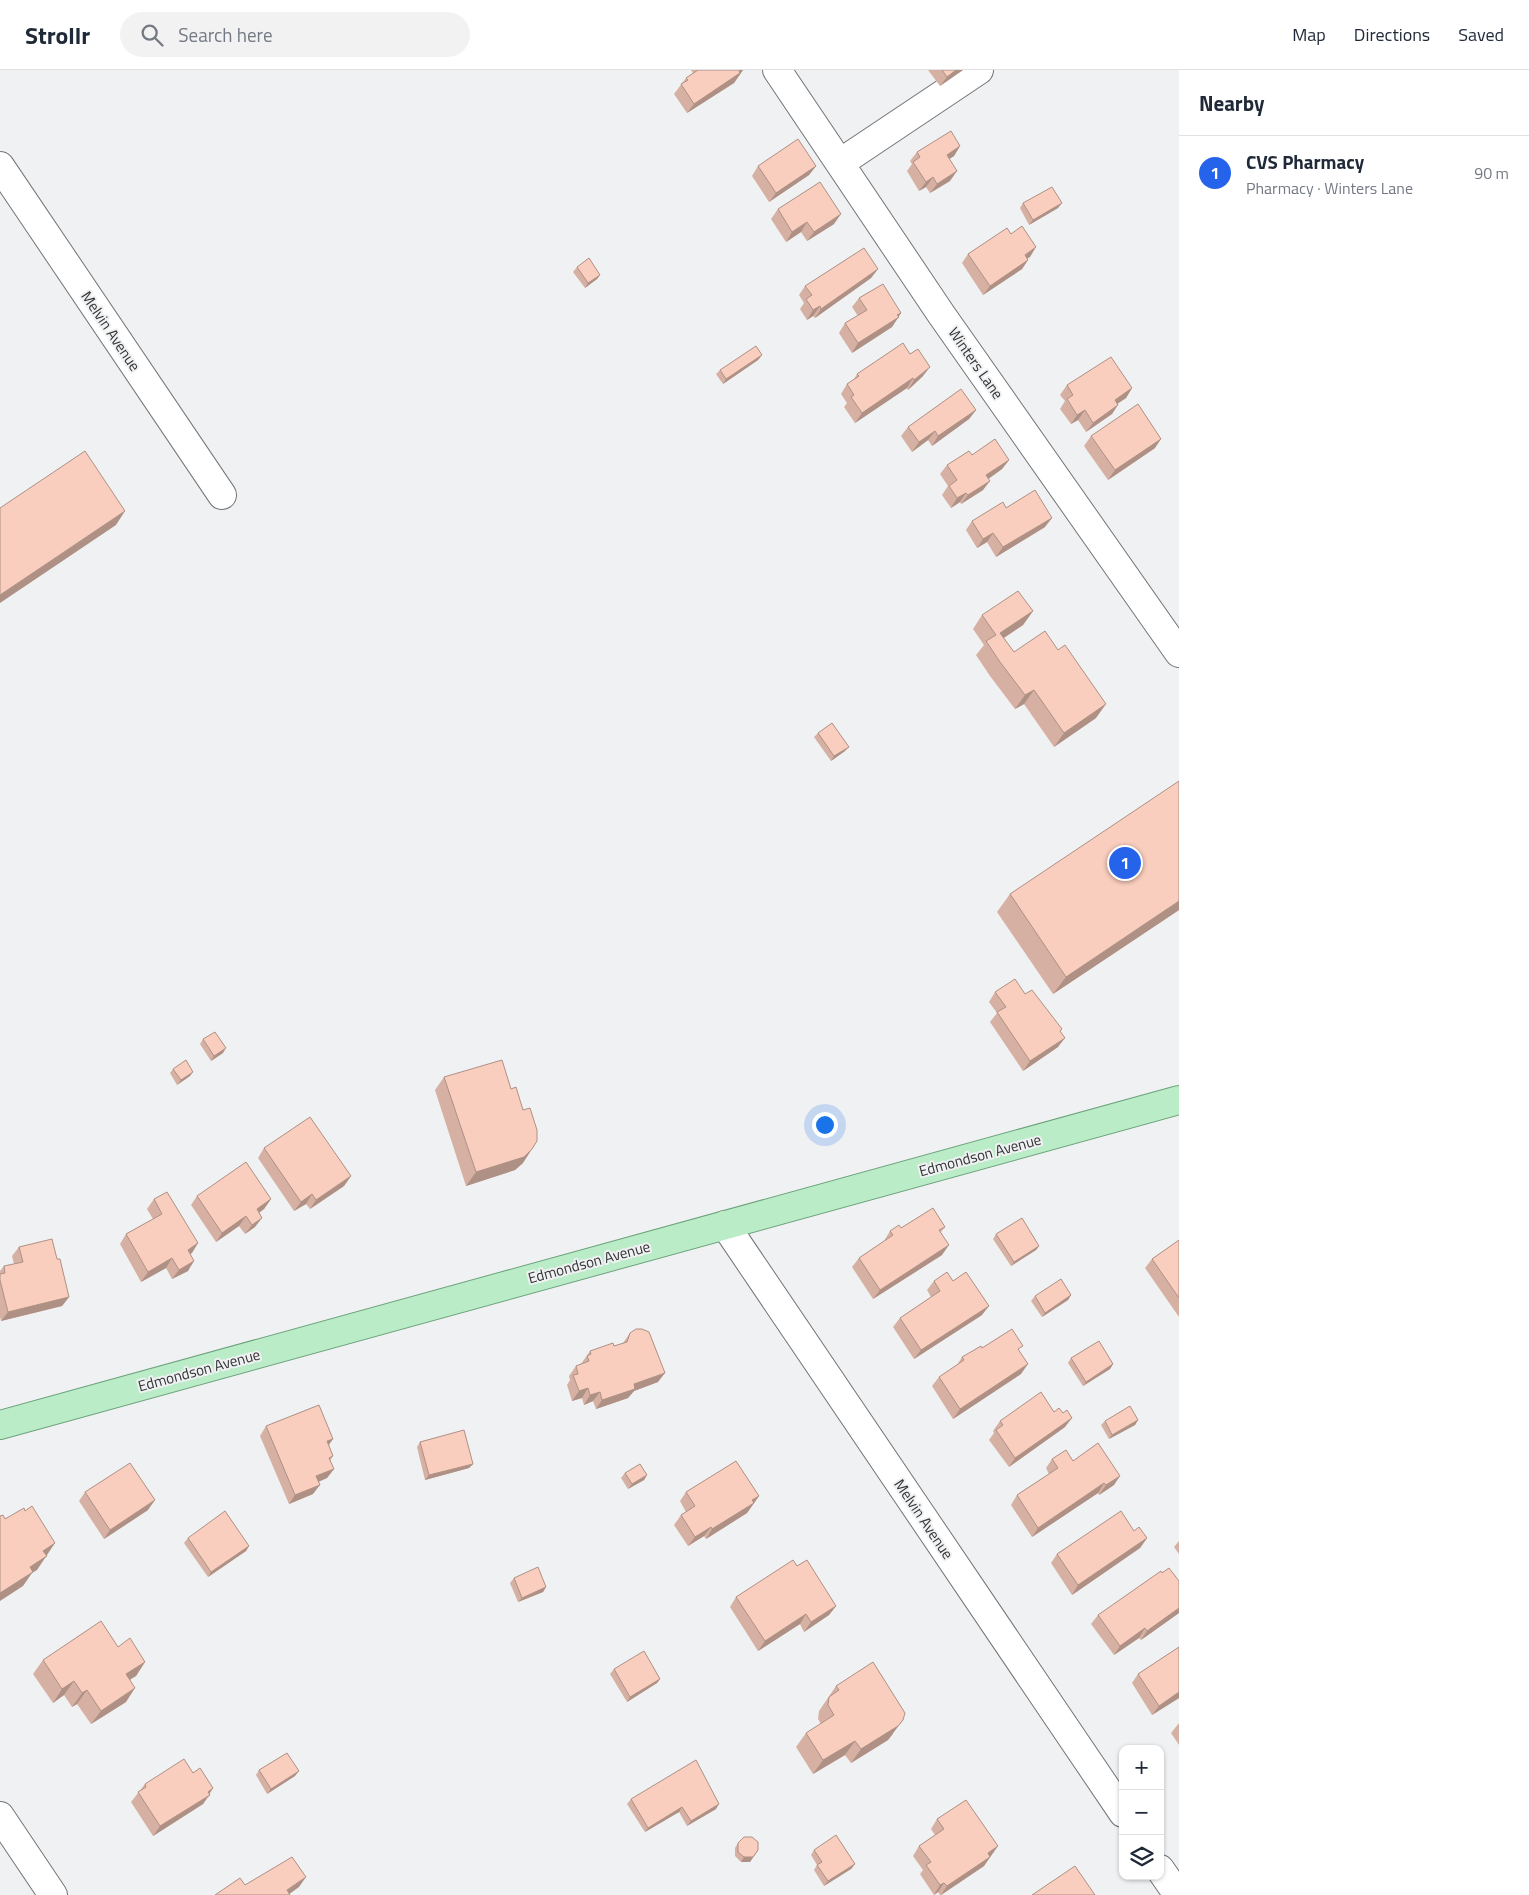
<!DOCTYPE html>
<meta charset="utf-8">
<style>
body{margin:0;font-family:"Titillium Web",sans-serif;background:#f2f2f3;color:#1f2937}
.controls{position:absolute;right:15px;bottom:15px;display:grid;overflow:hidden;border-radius:10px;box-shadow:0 1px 4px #0004}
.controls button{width:45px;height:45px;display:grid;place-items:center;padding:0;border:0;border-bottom:1px solid #e0e1e3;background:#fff;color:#1f2937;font:25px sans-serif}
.you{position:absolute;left:824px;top:1054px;width:18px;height:18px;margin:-12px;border:4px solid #fff;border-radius:50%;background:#1a73e8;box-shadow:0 0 0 8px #1a73e833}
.badge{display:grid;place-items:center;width:32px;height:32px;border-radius:50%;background:#2563eb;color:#fff;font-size:16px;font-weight:700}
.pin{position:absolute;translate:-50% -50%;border:2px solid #fff;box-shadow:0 1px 5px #0006}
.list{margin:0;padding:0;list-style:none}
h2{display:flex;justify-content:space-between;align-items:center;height:65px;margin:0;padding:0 20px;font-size:21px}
h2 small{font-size:16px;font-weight:400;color:#747a83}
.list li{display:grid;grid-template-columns:32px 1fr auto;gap:15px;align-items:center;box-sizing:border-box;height:75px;padding:0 20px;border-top:1px solid #e0e1e3}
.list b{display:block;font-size:19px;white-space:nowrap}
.list p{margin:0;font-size:16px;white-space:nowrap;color:#747a83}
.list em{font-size:16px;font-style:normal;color:#747a83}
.icon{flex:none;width:28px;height:28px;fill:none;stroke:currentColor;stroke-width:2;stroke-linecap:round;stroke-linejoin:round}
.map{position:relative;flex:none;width:1179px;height:1825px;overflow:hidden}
header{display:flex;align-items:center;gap:30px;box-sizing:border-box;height:70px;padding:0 25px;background:#fff;border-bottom:1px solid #e0e1e3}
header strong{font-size:24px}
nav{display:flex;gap:28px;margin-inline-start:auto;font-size:18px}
.search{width:350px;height:45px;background:#f2f2f3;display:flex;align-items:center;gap:12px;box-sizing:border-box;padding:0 18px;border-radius:28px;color:#747a83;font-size:19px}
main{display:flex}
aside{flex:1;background:#fff}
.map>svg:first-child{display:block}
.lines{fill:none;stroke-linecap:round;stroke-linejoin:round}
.minor-casing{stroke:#747577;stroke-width:30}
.major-casing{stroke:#6da37c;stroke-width:30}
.minor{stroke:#fff;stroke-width:28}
.major{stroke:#baecc7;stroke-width:28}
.wall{fill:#d6b1a3}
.shaded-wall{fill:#ae9085}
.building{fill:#f9cebe;stroke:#ae9085}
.labels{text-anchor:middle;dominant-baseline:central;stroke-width:4;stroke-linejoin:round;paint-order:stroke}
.street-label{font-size:15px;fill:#333434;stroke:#f0f1f3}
</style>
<header>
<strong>Strollr</strong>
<div class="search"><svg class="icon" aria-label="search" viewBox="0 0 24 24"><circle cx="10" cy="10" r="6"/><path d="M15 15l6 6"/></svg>Search here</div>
<nav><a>Map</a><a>Directions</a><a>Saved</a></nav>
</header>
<main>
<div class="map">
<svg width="1179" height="1825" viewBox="0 0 1179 1825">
<rect width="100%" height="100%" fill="#f0f1f3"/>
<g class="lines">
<defs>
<g id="minor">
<polyline points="777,0 941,244 1179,583"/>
<polyline points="840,93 979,0"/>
<polyline points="0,96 222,425"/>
<polyline points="725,1155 1123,1743"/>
<polyline points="0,1746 53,1825"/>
<polyline points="1160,1799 1178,1825"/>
</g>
<polyline id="major" points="0,1355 1179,1030"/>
</defs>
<use href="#minor" class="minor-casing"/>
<use href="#major" class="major-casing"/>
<use href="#minor" class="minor"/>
<use href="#major" class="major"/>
</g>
<g class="wall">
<polygon points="691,0 743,0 734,13 687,43 674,24 686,8 693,3"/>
<polygon points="928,0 963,0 940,16"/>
<polygon points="960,76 954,86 949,89 950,111 930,123 926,117 919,121 907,101 912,94 910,91 917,82"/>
<polygon points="758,96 816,96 809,105 769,132 752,106"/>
<polygon points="1023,133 1058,138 1029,155 1020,138"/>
<polygon points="778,139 834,154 807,171 801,162 786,172 771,149"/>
<polygon points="1011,164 1030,187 1027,188 1028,190 1022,199 983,225 962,193 968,184"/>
<polygon points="577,197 600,205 597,209 585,218 573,202"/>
<polygon points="878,199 871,208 815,248 813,246 807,250 800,239 804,233 799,225 805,216"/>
<polygon points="859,228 901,243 892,257 852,283 839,263 845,253 858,246 852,237"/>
<polygon points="762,285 758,290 723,314 716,304 720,300"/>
<polygon points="857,304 923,306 908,320 907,318 855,353 844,337 847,333 841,324 847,314 853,311"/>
<polygon points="1067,315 1132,318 1126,328 1117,334 1112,344 1086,362 1078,350 1071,354 1060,339 1065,331 1060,325"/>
<polygon points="976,340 969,349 932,376 928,370 912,382 901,366 908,357"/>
<polygon points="1091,366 1155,378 1108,410 1084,376"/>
<polygon points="972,385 1009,390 1002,399 988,409 983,420 961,434 960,432 951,438 942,425 948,416 940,404 947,395"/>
<polygon points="1006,438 1045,457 996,487 987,472 977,478 966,460 972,451"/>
<polygon points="1033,541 1023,555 1004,568 1014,582 1096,648 1054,677 1024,634 1015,639 990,606 976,585 984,575 973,559 982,545"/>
<polygon points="818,663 845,681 831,691 814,667"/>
<polygon points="1010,824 1179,840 1053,924 997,842"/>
<polygon points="995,922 1025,924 1061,962 1058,977 1023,1001 990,952 997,943 989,932"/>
<polygon points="203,969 223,983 211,991 200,974"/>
<polygon points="173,999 190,1006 177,1015 170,1003"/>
<polygon points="444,1007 511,1019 523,1093 515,1100 466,1116 435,1020"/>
<polygon points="264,1078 351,1106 344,1116 310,1139 306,1134 294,1141 258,1088"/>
<polygon points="197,1126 271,1129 264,1139 259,1143 255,1157 245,1164 239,1156 216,1172 191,1135"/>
<polygon points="154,1129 198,1173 190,1184 188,1201 172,1209 166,1198 141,1212 120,1174 126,1164 153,1149 147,1139"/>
<polygon points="945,1157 941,1162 942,1185 873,1229 852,1197 859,1188 884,1171 890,1161 901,1158"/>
<polygon points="996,1164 1039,1176 1036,1180 1011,1196 993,1169"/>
<polygon points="1179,1170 1179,1247 1145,1198 1152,1189"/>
<polygon points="19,1177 57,1189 69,1227 62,1236 1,1251 0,1247 0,1201 4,1196 14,1194 12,1186"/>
<polygon points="934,1211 953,1211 982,1245 914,1289 893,1257 900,1248 931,1227 927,1220"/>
<polygon points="1071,1225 1068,1230 1042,1247 1031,1231 1035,1226"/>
<polygon points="630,1263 658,1312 634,1321 628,1328 596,1339 593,1331 584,1335 582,1328 572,1331 567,1315 570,1310 569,1306 576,1296 581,1294 590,1281 614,1276 623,1273"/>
<polygon points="982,1278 1019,1281 1021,1304 953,1349 932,1316 939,1307 957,1295 962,1287"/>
<polygon points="1071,1288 1113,1294 1110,1299 1083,1316 1068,1293"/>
<polygon points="1138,1350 1135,1355 1109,1369 1101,1355 1105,1351"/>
<polygon points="1000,1351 1065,1357 1009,1397 989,1370 994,1363 993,1361"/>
<polygon points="266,1356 329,1375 333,1386 330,1391 334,1399 327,1408 318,1412 313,1424 289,1434 260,1366"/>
<polygon points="420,1372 473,1394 469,1398 425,1410 417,1377"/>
<polygon points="1052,1389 1073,1391 1114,1415 1099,1425 1098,1423 1032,1467 1011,1435 1017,1425 1049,1404 1046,1398"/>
<polygon points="625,1403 647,1405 644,1410 628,1419 621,1408"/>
<polygon points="85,1422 148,1440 104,1469 79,1431"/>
<polygon points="686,1422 759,1426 747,1443 706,1469 704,1466 688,1476 674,1455 681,1445 686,1442 680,1431"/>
<polygon points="1134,1461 1147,1468 1140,1478 1072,1525 1051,1493 1057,1484"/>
<polygon points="188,1468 249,1476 246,1481 208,1507 184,1473"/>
<polygon points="1179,1471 1179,1484 1174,1477"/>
<polygon points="514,1508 546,1517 543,1522 518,1532 510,1513"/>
<polygon points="736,1527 836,1536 829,1545 804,1562 800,1554 758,1581 730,1537"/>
<polygon points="1179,1543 1141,1570 1139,1568 1114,1585 1091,1554 1098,1545"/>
<polygon points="118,1577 145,1592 136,1606 130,1609 126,1632 91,1654 77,1634 72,1637 64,1625 53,1633 33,1604 43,1590"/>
<polygon points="1179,1577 1179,1628 1152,1645 1132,1613 1138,1604"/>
<polygon points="614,1599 660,1609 657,1613 627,1632 610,1604"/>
<polygon points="836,1616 893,1664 888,1670 851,1693 845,1685 813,1704 796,1677 806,1663 821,1654 818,1649 819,1641"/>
<polygon points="1179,1653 1179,1675 1171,1663"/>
<polygon points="259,1700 295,1706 267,1724 256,1705"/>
<polygon points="193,1703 213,1718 209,1724 210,1725 203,1734 153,1766 131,1732 145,1714"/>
<polygon points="631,1729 716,1739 687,1756 679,1742 645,1762 627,1734"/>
<polygon points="937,1749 991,1786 984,1796 941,1825 940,1825 938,1822 934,1825 920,1804 923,1800 913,1786 919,1776 935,1765 931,1759"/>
<polygon points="738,1773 758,1780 750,1792 741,1792 735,1786 735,1778"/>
<polygon points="814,1780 855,1794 851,1799 824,1816 814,1800 817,1795 811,1785"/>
</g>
<g class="shaded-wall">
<polygon points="740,0 743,0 734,13 687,43 694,34"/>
<polygon points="956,0 963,0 940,16 947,7"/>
<polygon points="960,76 954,86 940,95 947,85"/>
<polygon points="816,96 809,105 769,132 776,123"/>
<polygon points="957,101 950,111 930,123 937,114"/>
<polygon points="933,107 926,117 919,121 926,112"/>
<polygon points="1062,133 1058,138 1029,155 1033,150"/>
<polygon points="841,144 834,154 807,171 814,162"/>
<polygon points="807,152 801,162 786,172 792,162"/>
<polygon points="1036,177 1030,187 1018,194 1025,185"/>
<polygon points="1028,190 1022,199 983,225 990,216"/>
<polygon points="878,199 871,208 815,248 821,239"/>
<polygon points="600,205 597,209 585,218 588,213"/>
<polygon points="820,236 813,246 807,250 813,240"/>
<polygon points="901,243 892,257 852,283 858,273"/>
<polygon points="762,285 758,290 723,314 726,309"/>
<polygon points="930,297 923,306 908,320 914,310"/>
<polygon points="913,308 907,318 855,353 862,343"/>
<polygon points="1132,318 1126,328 1108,340 1115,330"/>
<polygon points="1118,335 1112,344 1086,362 1093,353"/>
<polygon points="976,340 969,349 932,376 938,366"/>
<polygon points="1085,340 1078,350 1071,354 1077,345"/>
<polygon points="935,361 928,370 912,382 919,372"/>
<polygon points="1161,369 1155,378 1108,410 1115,400"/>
<polygon points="1009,390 1002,399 980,415 986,405"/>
<polygon points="990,411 983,420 961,434 968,425"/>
<polygon points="966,423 960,432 951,438 957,428"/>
<polygon points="125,441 116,455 0,533 0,525"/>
<polygon points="1052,448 1045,457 996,487 1003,477"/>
<polygon points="993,463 987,472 977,478 983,469"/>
<polygon points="1033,541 1023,555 990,577 1000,563"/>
<polygon points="1034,620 1024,634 1015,639 1025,625"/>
<polygon points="1106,634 1096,648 1054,677 1064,663"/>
<polygon points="849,677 845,681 831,691 834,686"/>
<polygon points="1179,831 1179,840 1053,924 1066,907"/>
<polygon points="1065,968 1058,977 1023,1001 1030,991"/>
<polygon points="226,978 223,983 211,991 214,986"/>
<polygon points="193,1002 190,1006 177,1015 181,1010"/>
<polygon points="532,1079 523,1093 515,1100 466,1116 476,1102"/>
<polygon points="351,1106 344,1116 310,1139 316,1130"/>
<polygon points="312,1124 306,1134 294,1141 301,1132"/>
<polygon points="271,1129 264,1139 250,1149 257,1139"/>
<polygon points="246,1146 239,1156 216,1172 222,1163"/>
<polygon points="262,1148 255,1157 245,1164 252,1155"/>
<polygon points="198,1173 192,1183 181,1189 188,1180"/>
<polygon points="949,1175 942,1185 873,1229 880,1220"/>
<polygon points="1039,1176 1036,1180 1011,1196 1014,1192"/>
<polygon points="172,1188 166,1198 141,1212 148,1202"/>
<polygon points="194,1191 188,1201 172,1209 179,1200"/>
<polygon points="1071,1225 1068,1230 1042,1247 1045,1243"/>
<polygon points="69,1227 62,1236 1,1251 8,1242"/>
<polygon points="989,1236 982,1245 914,1289 921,1280"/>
<polygon points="1028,1294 1021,1304 953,1349 960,1339"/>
<polygon points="1113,1294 1110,1299 1083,1316 1086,1312"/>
<polygon points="665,1303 658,1312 634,1321 628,1328 596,1339 602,1330 634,1314"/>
<polygon points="588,1318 582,1328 572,1331 579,1321"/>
<polygon points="600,1322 593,1331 584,1335 590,1325"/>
<polygon points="1072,1348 1065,1357 1009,1397 1015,1388"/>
<polygon points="1138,1350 1135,1355 1109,1369 1112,1365"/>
<polygon points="333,1369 326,1379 327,1371"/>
<polygon points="473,1394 469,1398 425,1410 429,1405"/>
<polygon points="334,1399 327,1408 309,1416 316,1406"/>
<polygon points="647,1405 644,1410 628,1419 632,1414"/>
<polygon points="1120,1406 1114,1415 1099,1425 1106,1415"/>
<polygon points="1104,1413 1098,1423 1032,1467 1038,1458"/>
<polygon points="320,1415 313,1424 289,1434 295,1425"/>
<polygon points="759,1426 747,1443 706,1469 712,1459"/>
<polygon points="155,1430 148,1440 104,1469 110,1460"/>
<polygon points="711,1457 704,1466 688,1476 695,1467"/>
<polygon points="1147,1468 1140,1478 1072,1525 1078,1515"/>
<polygon points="55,1473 37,1500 32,1503 23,1516 0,1531 0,1523 30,1497 43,1481"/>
<polygon points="249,1476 246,1481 208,1507 211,1502"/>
<polygon points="546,1517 543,1522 518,1532 522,1528"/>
<polygon points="836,1536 829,1545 804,1562 811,1552"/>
<polygon points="1179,1538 1179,1543 1141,1570 1147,1561"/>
<polygon points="806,1544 800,1554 758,1581 765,1571"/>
<polygon points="1145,1558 1139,1568 1114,1585 1120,1576"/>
<polygon points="145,1592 136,1606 117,1618 126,1604"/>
<polygon points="660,1609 657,1613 627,1632 630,1627"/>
<polygon points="74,1611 64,1625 53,1633 62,1619"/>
<polygon points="135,1618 126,1632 91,1654 101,1641"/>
<polygon points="87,1620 77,1634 72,1637 82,1623"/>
<polygon points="1179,1622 1179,1628 1152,1645 1159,1636"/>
<polygon points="903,1650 888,1670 851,1693 861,1679"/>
<polygon points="855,1671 845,1685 813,1704 823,1690"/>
<polygon points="299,1701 295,1706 267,1724 271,1719"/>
<polygon points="213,1718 203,1734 153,1766 160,1756"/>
<polygon points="719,1734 716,1739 687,1756 691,1751"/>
<polygon points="682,1737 679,1742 645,1762 648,1758"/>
<polygon points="998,1776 991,1786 981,1793 988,1783"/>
<polygon points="758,1780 750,1792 741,1792 744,1787"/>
<polygon points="990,1787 984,1796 941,1825 947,1816"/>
<polygon points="855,1794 851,1799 824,1816 828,1811"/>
<polygon points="306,1807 299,1817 288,1825 287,1820"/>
<polygon points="944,1813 938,1822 934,1825 940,1815"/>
</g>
<g class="building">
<polygon points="698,0 740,0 739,1 740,3 694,34 681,14 688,10 686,8"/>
<polygon points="942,0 956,0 947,7"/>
<polygon points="951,61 960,76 947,85 957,101 937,114 933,107 926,112 913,92 920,87 917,82"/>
<polygon points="798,69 816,96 776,123 758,96"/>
<polygon points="820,112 841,144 814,162 807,152 792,162 778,139"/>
<polygon points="1052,117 1062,133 1033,150 1023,133"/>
<polygon points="1022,156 1036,177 1025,185 1028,190 990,216 968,184 1007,158 1011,164"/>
<polygon points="864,178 878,199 821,239 820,236 813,240 806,229 812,225 805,216"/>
<polygon points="589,188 600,205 588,213 577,197"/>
<polygon points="883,214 901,243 897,245 899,247 858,273 845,253 867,240 859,228"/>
<polygon points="903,273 910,284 918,279 930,297 914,310 913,308 862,343 851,327 854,325 847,314 859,306 857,304"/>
<polygon points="756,276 762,285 726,309 720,300"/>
<polygon points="1111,287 1132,318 1115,330 1118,335 1093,353 1085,340 1077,345 1067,329 1073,325 1067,315"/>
<polygon points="961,319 976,340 938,366 935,361 919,372 908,357"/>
<polygon points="1138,334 1161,369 1115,400 1091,366"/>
<polygon points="995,369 1009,390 986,405 990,411 968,425 966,423 957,428 949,416 957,410 947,395 969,381 972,385"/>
<polygon points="85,381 125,441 0,525 0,438"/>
<polygon points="1035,420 1052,448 1003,477 993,463 983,469 972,451 1003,432 1006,438"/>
<polygon points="1018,521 1033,541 1000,563 1014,582 1045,561 1058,580 1065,575 1106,634 1064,663 1034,620 1025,625 1000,592 986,571 996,565 982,545"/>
<polygon points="832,653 849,677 834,686 818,663"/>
<polygon points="1179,711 1179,831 1066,907 1010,824"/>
<polygon points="1015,909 1025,924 1032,920 1062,959 1060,961 1065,968 1030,991 997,942 1006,937 995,922"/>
<polygon points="215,962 226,978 214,986 203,969"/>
<polygon points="186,990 193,1002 181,1010 173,999"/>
<polygon points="502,990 511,1019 516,1017 523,1040 530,1038 537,1060 537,1071 532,1079 524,1087 476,1102 444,1007"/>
<polygon points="310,1047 351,1106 316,1130 312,1124 301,1132 264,1078"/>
<polygon points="246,1092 271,1129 257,1139 262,1148 252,1155 246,1146 222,1163 197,1126"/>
<polygon points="167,1122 198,1173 188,1180 194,1191 179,1200 172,1188 148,1202 126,1164 162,1144 154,1129"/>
<polygon points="933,1138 945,1157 939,1160 949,1175 880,1220 859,1188 893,1165 890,1161 899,1155 901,1158"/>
<polygon points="1022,1148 1039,1176 1014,1192 996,1164"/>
<polygon points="52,1169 57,1189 60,1189 69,1227 8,1242 0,1210 0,1204 5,1203 4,1196 23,1192 19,1177"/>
<polygon points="1179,1170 1179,1228 1152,1189"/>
<polygon points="947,1202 953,1211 966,1202 989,1236 921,1280 900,1248 940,1221 934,1211"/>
<polygon points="1061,1209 1071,1225 1045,1243 1035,1226"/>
<polygon points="636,1259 642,1259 649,1262 665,1303 634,1314 635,1319 602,1330 600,1322 590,1325 588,1318 579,1321 573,1305 578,1304 576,1296 589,1291 587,1286 591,1284 590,1281 613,1273 614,1276 627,1272 630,1263"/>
<polygon points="1012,1259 1023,1276 1018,1279 1028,1294 960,1339 939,1307 964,1290 962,1287 981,1276 982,1278"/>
<polygon points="1099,1271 1113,1294 1086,1312 1071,1288"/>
<polygon points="1041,1322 1054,1342 1059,1338 1063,1343 1067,1340 1072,1348 1015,1388 996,1360 1003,1355 1000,1351"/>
<polygon points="319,1335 333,1369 327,1371 333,1386 329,1388 334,1399 316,1406 320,1415 295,1425 266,1356"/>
<polygon points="1130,1336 1138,1350 1112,1365 1105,1351"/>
<polygon points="464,1360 473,1394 429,1405 420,1372"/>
<polygon points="1098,1373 1120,1406 1106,1415 1104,1413 1038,1458 1017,1425 1058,1398 1052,1389 1066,1380 1073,1391"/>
<polygon points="736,1391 759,1426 752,1430 754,1433 712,1459 711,1457 695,1467 681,1445 695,1436 686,1422"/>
<polygon points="130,1393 155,1430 110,1460 85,1422"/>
<polygon points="640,1394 647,1405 632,1414 625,1403"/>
<polygon points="32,1436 55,1473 43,1481 47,1486 30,1497 33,1502 0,1523 0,1446 3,1445 5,1449 24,1438 25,1441"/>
<polygon points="225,1441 249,1476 211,1502 188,1468"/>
<polygon points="1121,1441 1134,1461 1139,1457 1147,1468 1078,1515 1057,1484"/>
<polygon points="793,1490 797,1496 807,1490 836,1536 811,1552 806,1544 765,1571 736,1527"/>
<polygon points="538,1497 546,1517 522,1528 514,1508"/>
<polygon points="1169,1498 1179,1511 1179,1538 1147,1561 1145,1558 1120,1576 1098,1545 1161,1501 1162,1503"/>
<polygon points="101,1551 118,1577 130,1568 145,1592 126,1604 135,1618 101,1641 87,1620 82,1623 74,1611 62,1619 43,1590"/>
<polygon points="1179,1577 1179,1622 1159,1636 1138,1604"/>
<polygon points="644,1581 660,1609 630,1627 614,1599"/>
<polygon points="873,1592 905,1643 903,1650 898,1656 861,1679 855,1671 823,1690 806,1663 834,1645 828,1635 829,1627 839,1620 836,1616"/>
<polygon points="287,1683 299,1701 271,1719 259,1700"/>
<polygon points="184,1689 193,1703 200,1698 213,1718 208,1722 210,1725 160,1756 138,1722 146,1717 145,1714"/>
<polygon points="696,1690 719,1734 691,1751 682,1737 648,1758 631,1729"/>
<polygon points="966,1730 998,1776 988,1783 990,1787 947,1816 944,1813 940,1815 926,1795 931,1792 919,1776 944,1759 937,1749"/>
<polygon points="836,1765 855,1794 828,1811 817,1795 822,1792 814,1780"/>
<polygon points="744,1767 752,1767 758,1772 758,1780 753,1787 744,1787 738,1782 738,1773"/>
<polygon points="292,1787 306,1807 287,1820 290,1825 215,1825 240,1808 245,1815"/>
<polygon points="1075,1796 1095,1825 1032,1825"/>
</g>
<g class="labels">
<g class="street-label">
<text transform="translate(111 261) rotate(56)">Melvin Avenue</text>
<text transform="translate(976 293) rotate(55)">Winters Lane</text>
<text transform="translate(980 1085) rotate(-15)">Edmondson Avenue</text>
<text transform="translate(589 1192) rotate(-15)">Edmondson Avenue</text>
<text transform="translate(199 1300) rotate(-15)">Edmondson Avenue</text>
<text transform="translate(924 1449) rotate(56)">Melvin Avenue</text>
</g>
</g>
</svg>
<div class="controls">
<button>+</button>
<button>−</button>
<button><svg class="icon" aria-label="layers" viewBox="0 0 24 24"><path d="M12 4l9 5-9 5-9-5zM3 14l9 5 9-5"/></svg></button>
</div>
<div class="you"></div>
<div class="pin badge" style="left:1125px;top:793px">1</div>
</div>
<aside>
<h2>Nearby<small></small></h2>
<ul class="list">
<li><span class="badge">1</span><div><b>CVS Pharmacy</b><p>Pharmacy · Winters Lane</p></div><em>90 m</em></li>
</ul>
</aside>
</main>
